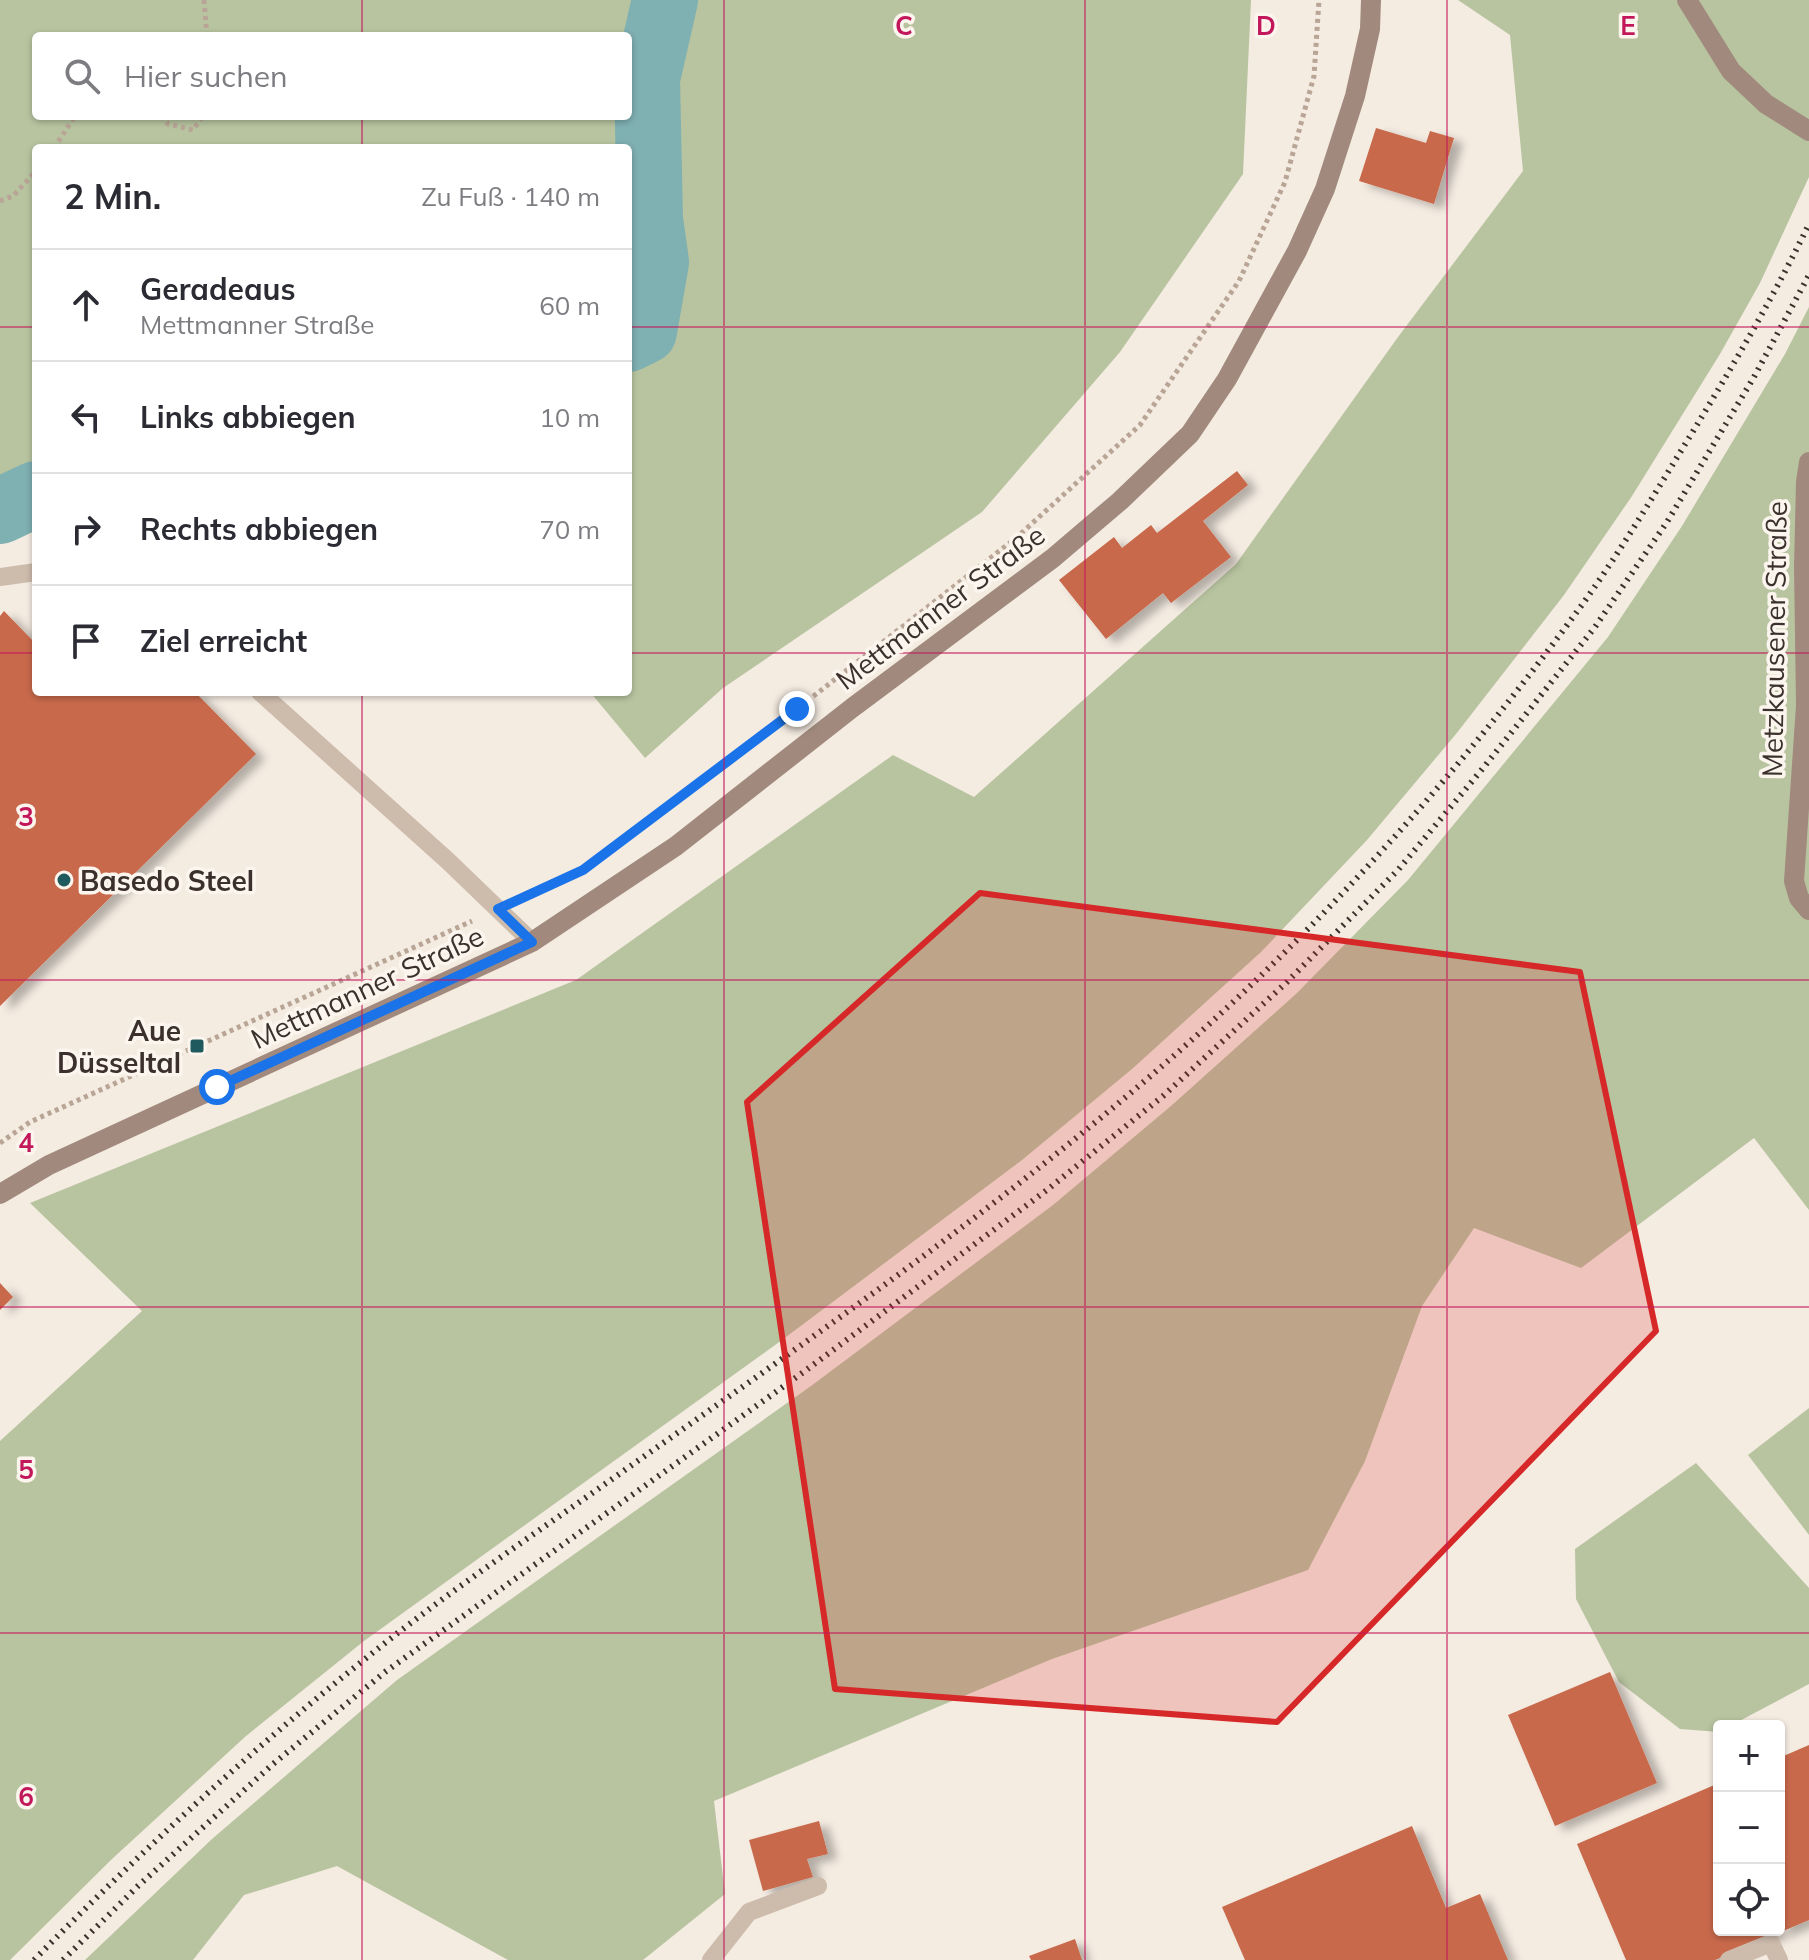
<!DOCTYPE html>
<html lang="de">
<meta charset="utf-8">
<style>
body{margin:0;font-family:Mulish,sans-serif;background:#f7f7f7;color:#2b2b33}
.controls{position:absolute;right:24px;bottom:24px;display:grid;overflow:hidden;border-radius:8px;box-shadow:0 2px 6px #0004}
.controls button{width:72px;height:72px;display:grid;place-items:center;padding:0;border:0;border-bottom:2px solid #e1e1e2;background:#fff;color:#2b2b33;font:40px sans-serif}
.stop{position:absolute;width:24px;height:24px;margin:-18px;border:6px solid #1a73e8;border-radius:50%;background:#fff}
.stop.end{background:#1a73e8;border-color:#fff;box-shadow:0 2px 8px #0008}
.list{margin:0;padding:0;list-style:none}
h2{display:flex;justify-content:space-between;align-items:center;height:104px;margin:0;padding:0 32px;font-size:34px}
h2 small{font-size:26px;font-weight:400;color:#7c7c81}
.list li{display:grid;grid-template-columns:52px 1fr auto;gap:24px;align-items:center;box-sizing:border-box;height:112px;padding:0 32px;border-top:2px solid #e1e1e2}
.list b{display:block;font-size:30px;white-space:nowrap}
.list p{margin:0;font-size:26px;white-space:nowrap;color:#7c7c81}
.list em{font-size:26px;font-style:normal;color:#7c7c81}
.icon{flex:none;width:44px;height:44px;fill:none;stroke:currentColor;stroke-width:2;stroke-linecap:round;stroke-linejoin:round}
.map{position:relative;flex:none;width:1809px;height:1960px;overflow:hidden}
.search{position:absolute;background:#fff;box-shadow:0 2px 6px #0004;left:32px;top:32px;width:600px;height:88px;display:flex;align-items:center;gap:20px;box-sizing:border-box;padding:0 28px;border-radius:8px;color:#7c7c81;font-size:30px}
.panel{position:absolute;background:#fff;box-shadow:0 2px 6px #0004;left:32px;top:144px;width:600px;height:552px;border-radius:8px}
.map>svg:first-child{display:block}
.green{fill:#b8c4a0;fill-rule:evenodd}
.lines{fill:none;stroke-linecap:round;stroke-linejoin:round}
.river{stroke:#7fb0b2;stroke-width:66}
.building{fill:#c8694b;filter:url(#shadow)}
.path{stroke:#b9a596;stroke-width:5;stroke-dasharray:4 4;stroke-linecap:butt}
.lane{stroke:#cdbbac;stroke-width:18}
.secondary{stroke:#a18a7d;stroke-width:20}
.rail{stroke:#3b302b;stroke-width:6;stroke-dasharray:2 6;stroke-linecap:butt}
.route{stroke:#1a73e8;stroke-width:10}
.marked{fill:#d62828;fill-opacity:0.2;stroke:#d62828;stroke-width:6;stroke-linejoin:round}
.grid{fill:none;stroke:#c2185b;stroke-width:2;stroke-opacity:0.55}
.poi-dot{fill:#1f5a5e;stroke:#fbf5ee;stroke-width:3}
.labels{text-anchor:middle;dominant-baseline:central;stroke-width:7;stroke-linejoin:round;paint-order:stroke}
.street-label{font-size:28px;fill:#3b302b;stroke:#fbf5ee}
.poi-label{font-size:28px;font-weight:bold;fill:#3b302b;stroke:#fbf5ee;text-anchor:start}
.grid-label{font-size:26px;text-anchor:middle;font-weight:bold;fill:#c2185b;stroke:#fbf5ee;stroke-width:7;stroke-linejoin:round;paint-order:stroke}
</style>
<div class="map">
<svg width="1809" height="1960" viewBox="0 0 1809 1960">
<defs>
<filter id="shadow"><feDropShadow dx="9" dy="5" stdDeviation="4" flood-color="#0004"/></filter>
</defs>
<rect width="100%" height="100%" fill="#f4ebe1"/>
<g class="green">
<path d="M0,0h1251l-8,174 -123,178 -138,160 -259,176 -78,70 -55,-66h38v-544h-592v364l-36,-6zM36,36h592v80h-592z"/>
<polygon points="1458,0 1809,0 1809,177 1760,283 1720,354 1632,496 1564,595 1456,734 1367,840 1261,952 1132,1069 1022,1160 782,1340 364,1641 246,1736 112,1859 10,1960 0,1960 0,1441 142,1311 30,1203 576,980 893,755 974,797 1236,564 1398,337 1523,171 1510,35"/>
<polygon points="1809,307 1809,1210 1754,1138 1581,1268 1474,1228 1422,1306 1365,1461 1308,1570 1052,1659 714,1801 725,1894 643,1960 508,1960 337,1866 244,1895 193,1960 85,1960 212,1839 397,1680 811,1386 1053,1205 1171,1106 1297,993 1408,880 1608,637 1682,526 1785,354"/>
<polygon points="1809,1408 1809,1535 1748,1455"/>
<polygon points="1696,1463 1809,1588 1809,1684 1730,1726 1719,1726 1719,1732 1680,1729 1619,1682 1576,1599 1575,1549"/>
</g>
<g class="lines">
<g class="river">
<polyline points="628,339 644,331 656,262 650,219 647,79 665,0"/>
<polyline points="0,511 36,494"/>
</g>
</g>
<g class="building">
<polygon points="1376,128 1426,143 1430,131 1454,138 1434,204 1359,181"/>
<polygon points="1237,471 1248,485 1203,521 1231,557 1171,603 1163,593 1106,639 1059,580 1114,537 1122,548 1151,525 1157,533"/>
<polygon points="4,611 36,644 36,692 195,692 256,754 0,1006 0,616"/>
<polygon points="0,1283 13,1297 0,1310"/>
<polygon points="1610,1672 1657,1783 1555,1826 1508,1715"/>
<polygon points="1809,1745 1809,1920 1715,1960 1626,1960 1577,1844 1719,1783 1719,1930 1779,1930 1779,1758"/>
<polygon points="819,1821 828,1854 807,1859 813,1877 763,1891 749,1840"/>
<polygon points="1412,1826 1446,1908 1480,1894 1508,1960 1245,1960 1222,1907"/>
<polygon points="1075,1939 1082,1960 1031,1960 1029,1956"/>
</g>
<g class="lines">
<g class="path">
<polyline points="204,0 207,36"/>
<polyline points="161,116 168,124 193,130 203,116"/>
<polyline points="54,148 75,116"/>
<polyline points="0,201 13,196 36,171"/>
<polyline points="525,896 583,870 797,709 1016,538 1140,425 1239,281 1285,182 1314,76 1319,0"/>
<polyline points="0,1143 30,1122 472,921"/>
</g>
<g class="lane">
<polyline points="0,577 36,572"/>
<polyline points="260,692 448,861 532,942"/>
<polyline points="711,1960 749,1912 818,1886"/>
<polyline points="1729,1960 1771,1943 1779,1960"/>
</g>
<g class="secondary">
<polyline points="1687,0 1731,71 1766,104 1809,131"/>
<polyline points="1809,462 1806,482 1804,566 1806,706 1794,881 1799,898 1809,910"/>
<polyline points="0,1194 49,1165 532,942 676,846 852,708 1053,558 1120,501 1190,434 1227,379 1297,251 1325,189 1355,96 1370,29 1371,0"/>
</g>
<g class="rail">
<path d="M34,1960c106,-108 217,-210 336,-305 78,-63 163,-120 245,-178 178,-126 359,-251 525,-392 164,-139 309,-299 436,-472 42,-57 79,-120 116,-180 42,-69 82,-137 117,-209"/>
<polyline points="63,1960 138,1886 273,1764 385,1672 805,1371 1047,1190 1163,1096 1287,982 1398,870 1484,767 1595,627 1667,522 1754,377 1809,275"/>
</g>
</g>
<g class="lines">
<polyline class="route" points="217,1087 532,942 498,909 583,870 797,709"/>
</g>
<path class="marked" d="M980,893l600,79 76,359 -379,391 -442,-33 -88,-587z"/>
<path class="grid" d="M362,0v36M724,0v1960M1085,0v1960M1447,0v1960M362,116v32M0,327h36M628,327h1181M0,653h36M628,653h1181M362,692v1268M0,980h1809M0,1307h1809M0,1633h1809"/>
<g class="poi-dot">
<circle cx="64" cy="880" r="8"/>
<rect x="189" y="1038" width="16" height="16" rx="4"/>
</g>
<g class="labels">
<g class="street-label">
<text transform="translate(940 607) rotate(-37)">Mettmanner Straße</text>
<text transform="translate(1774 639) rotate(-89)">Metzkausener Straße</text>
<text transform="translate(367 987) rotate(-25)">Mettmanner Straße</text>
</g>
<g class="poi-label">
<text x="80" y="880">Basedo Steel</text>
<text x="181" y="1030" text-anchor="end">Aue<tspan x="181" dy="32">Düsseltal</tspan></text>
</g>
</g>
<g class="grid-label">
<text x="904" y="35">C</text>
<text x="1266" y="35">D</text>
<text x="1628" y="35">E</text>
<text x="26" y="826">3</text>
<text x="26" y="1152">4</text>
<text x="26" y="1479">5</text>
<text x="26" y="1806">6</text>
</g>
</svg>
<div class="controls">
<button>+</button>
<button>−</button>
<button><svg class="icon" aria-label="locate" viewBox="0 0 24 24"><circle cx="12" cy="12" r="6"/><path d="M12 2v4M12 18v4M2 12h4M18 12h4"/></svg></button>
</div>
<div class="stop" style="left:217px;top:1087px"></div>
<div class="stop end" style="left:797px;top:709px"></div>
<div class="search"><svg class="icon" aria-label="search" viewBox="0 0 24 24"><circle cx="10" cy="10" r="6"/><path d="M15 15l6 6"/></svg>Hier suchen</div>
<section class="panel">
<h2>2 Min.<small>Zu Fuß · 140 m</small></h2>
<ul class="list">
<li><svg class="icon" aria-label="ahead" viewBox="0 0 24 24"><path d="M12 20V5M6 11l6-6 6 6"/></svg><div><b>Geradeaus</b><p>Mettmanner Straße</p></div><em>60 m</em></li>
<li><svg class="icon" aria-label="left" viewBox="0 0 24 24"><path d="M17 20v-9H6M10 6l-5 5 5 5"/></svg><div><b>Links abbiegen</b></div><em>10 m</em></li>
<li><svg class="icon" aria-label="right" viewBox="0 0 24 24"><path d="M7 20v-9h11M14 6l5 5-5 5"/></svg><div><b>Rechts abbiegen</b></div><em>70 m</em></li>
<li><svg class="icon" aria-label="arrive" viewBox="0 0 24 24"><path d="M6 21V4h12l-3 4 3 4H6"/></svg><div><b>Ziel erreicht</b></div></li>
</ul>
</section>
</div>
